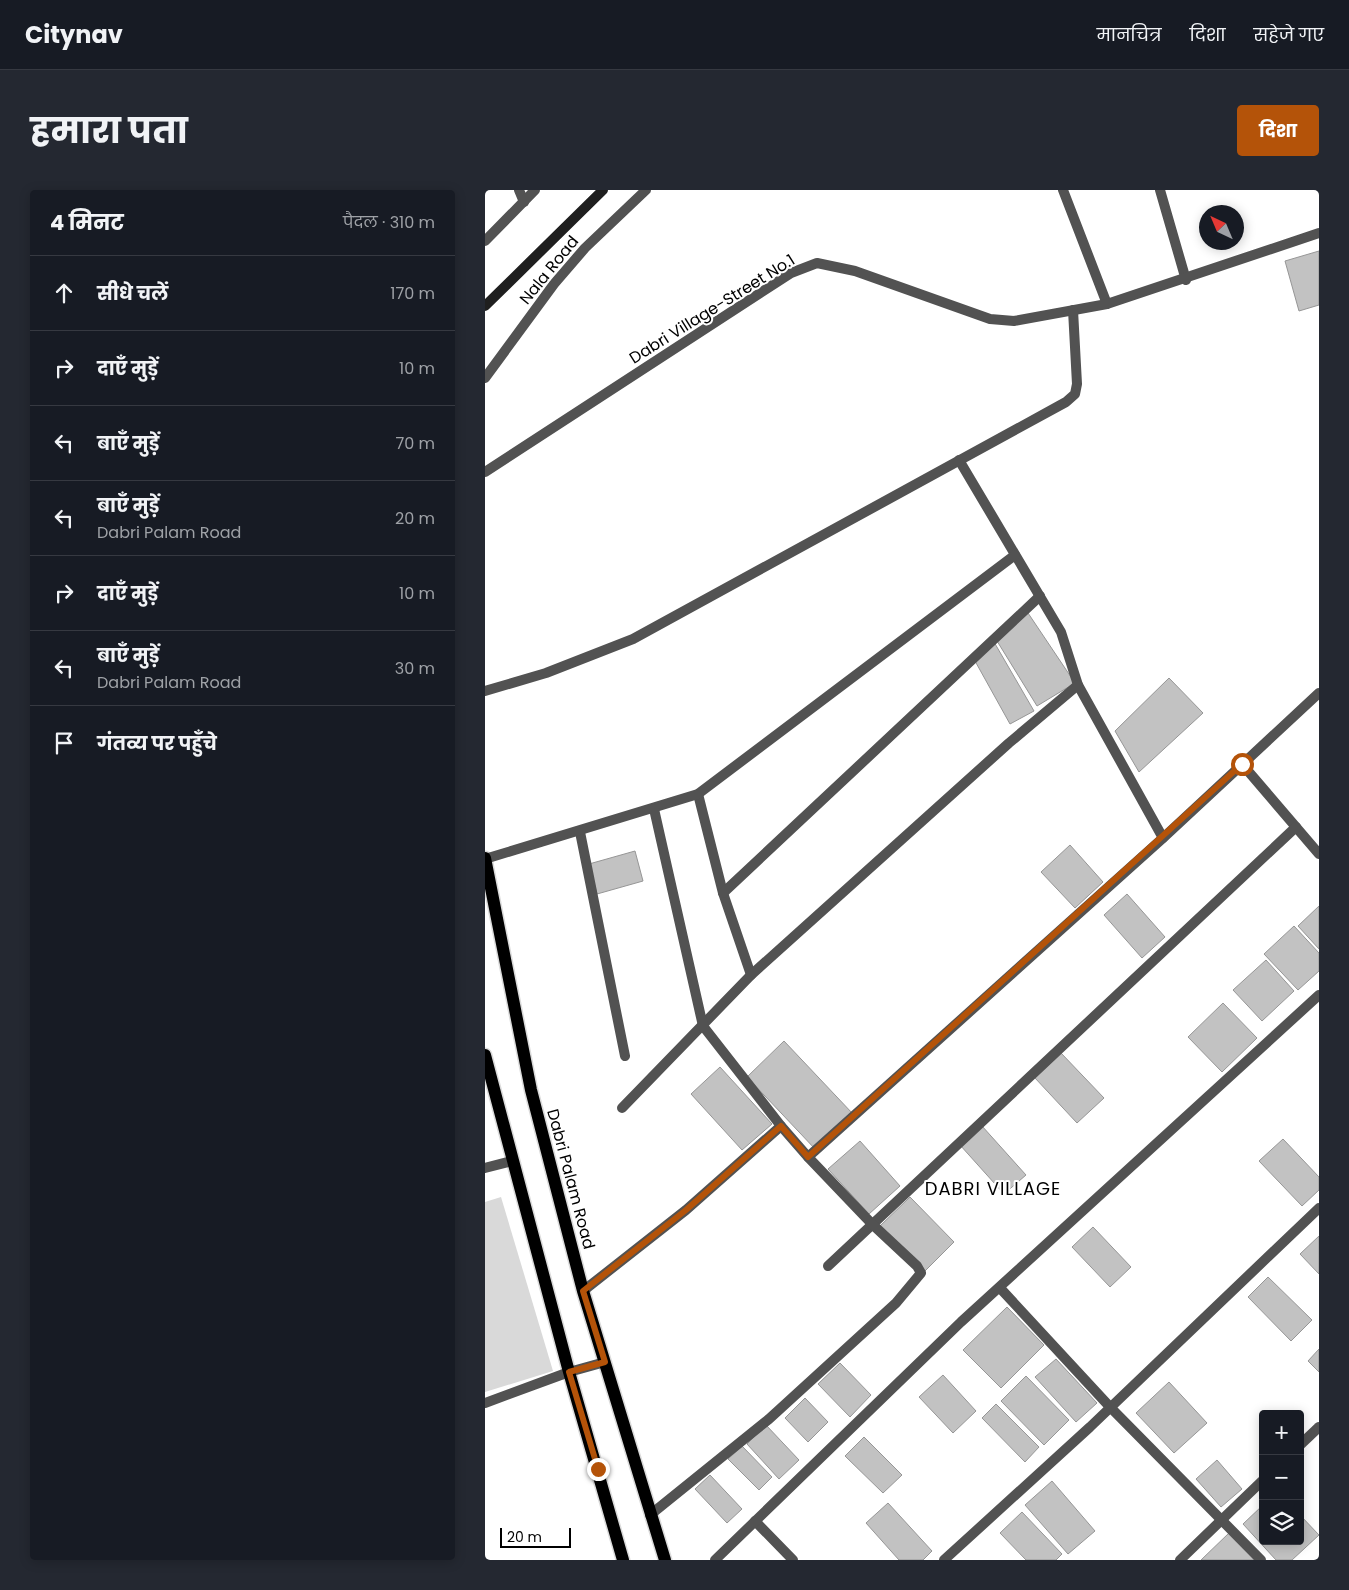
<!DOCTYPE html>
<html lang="hi">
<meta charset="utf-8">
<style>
body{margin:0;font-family:Poppins,"Noto Sans Devanagari",sans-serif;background:#242831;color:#f1f3f6}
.controls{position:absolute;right:15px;bottom:15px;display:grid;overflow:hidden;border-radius:5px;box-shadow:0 2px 12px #0003}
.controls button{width:45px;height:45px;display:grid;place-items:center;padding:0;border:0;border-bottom:1px solid #363941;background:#171b24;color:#f1f3f6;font:25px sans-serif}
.compass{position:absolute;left:714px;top:15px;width:45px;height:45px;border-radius:50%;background:#171b24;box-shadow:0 2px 12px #0003;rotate:316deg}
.scale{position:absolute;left:15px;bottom:12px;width:71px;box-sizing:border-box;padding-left:5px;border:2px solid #000;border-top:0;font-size:14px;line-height:18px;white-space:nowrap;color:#000;-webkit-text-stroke:4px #fff;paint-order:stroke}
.stop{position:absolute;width:15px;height:15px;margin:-11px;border:4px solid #b45309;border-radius:50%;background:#fff}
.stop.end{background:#b45309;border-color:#fff;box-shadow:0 1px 5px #0008}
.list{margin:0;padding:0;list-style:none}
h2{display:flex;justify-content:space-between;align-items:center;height:65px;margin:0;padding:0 20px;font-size:21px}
h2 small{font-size:16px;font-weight:400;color:#9ea1a6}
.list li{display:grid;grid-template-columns:32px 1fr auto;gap:15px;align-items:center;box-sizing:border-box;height:75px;padding:0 20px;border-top:1px solid #363941}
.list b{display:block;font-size:19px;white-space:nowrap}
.list p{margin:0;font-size:16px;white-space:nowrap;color:#9ea1a6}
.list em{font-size:16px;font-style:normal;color:#9ea1a6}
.icon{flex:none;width:28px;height:28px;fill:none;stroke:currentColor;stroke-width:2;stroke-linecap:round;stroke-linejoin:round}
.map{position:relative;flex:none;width:834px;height:1370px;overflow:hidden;border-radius:5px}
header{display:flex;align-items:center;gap:30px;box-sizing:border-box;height:70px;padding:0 25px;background:#171b24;border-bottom:1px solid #363941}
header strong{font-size:24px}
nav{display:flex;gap:28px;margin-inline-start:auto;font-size:18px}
.intro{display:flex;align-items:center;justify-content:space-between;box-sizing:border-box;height:120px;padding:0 30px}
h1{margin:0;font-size:35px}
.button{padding:12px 22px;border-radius:5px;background:#b45309;color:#fff;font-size:18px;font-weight:700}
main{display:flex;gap:30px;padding:0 30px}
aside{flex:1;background:#171b24;border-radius:5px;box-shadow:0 2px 12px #0003}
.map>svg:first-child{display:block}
.green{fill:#d9d9d9}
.building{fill:#c2c2c2;stroke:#969696}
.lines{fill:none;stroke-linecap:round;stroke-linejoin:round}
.primary-casing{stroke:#dbdbdb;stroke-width:15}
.lane{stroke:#525252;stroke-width:10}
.street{stroke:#525252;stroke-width:10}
.secondary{stroke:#1f1f1f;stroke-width:10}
.primary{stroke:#000;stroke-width:12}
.route{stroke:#b45309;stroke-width:6}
.labels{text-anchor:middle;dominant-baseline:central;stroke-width:4;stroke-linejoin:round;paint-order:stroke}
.street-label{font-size:16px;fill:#000;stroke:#fff}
.neighbourhood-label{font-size:18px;letter-spacing:1px;fill:#000;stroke:#fff}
</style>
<header>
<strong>Citynav</strong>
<nav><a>मानचित्र</a><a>दिशा</a><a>सहेजे गए</a></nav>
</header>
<div class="intro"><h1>हमारा पता</h1><a class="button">दिशा</a></div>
<main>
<aside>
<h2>4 मिनट<small>पैदल · 310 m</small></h2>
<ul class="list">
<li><svg class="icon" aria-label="ahead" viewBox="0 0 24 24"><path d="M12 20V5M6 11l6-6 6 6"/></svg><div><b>सीधे चलें</b></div><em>170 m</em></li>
<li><svg class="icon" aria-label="right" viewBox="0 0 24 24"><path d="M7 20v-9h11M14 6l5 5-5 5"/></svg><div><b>दाएँ मुड़ें</b></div><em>10 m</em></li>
<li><svg class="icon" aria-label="left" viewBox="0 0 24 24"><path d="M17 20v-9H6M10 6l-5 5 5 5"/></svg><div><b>बाएँ मुड़ें</b></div><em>70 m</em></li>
<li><svg class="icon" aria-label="left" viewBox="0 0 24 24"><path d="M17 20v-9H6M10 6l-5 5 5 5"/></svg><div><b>बाएँ मुड़ें</b><p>Dabri Palam Road</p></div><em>20 m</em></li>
<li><svg class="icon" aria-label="right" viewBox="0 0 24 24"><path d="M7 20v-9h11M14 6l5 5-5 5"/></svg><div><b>दाएँ मुड़ें</b></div><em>10 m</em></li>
<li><svg class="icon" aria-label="left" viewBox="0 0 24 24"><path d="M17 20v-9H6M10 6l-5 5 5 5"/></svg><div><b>बाएँ मुड़ें</b><p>Dabri Palam Road</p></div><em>30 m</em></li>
<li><svg class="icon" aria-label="arrive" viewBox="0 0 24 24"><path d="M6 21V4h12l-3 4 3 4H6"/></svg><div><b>गंतव्य पर पहुँचे</b></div></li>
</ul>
</aside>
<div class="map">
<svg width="834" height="1370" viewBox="0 0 834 1370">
<rect width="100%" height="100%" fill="#fff"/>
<polygon class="green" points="16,1007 68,1181 0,1202 0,1012"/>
<g class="building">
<polygon points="834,61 834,115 814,121 800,71"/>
<polygon points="543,423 590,493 552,516 512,451"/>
<polygon points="509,452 549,521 525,534 490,471"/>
<polygon points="684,488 718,523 654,582 630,541"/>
<polygon points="585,655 618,692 590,718 556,682"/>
<polygon points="150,661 158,691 112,704 104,674"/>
<polygon points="642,704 680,747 657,768 619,725"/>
<polygon points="834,716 834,759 813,736"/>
<polygon points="809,736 834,763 834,781 813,800 779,764"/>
<polygon points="781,770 809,801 777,831 748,800"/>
<polygon points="738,813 772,848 737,882 703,847"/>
<polygon points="299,851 368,924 331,960 262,887"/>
<polygon points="576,863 619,908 592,933 550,888"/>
<polygon points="235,877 287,934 257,960 206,904"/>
<polygon points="497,936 541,985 519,1004 475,955"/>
<polygon points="798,949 834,987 834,1000 817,1016 774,971"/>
<polygon points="375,951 415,996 384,1024 343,979"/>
<polygon points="425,1007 469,1052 440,1081 395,1036"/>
<polygon points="608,1037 646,1077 625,1097 587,1057"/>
<polygon points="834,1046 834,1084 815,1064"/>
<polygon points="783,1087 827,1130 806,1151 763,1107"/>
<polygon points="522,1117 559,1155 516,1198 478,1160"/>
<polygon points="834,1159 834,1182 823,1171"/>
<polygon points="571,1169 612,1213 591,1232 550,1187"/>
<polygon points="355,1173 386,1205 365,1227 333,1194"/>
<polygon points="458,1185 491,1221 468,1243 434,1207"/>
<polygon points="541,1186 584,1230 559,1255 516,1211"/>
<polygon points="684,1192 722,1233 689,1263 651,1223"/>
<polygon points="320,1208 343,1232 323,1252 300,1228"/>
<polygon points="511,1214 554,1257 540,1272 497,1228"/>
<polygon points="281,1235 314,1270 294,1289 262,1254"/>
<polygon points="379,1247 417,1285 398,1303 360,1266"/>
<polygon points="257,1256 287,1287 274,1300 243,1269"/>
<polygon points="732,1270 757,1299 736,1317 711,1289"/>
<polygon points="225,1285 257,1319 242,1333 210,1299"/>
<polygon points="567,1291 610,1341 583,1364 540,1315"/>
<polygon points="403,1313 447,1361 438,1370 414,1370 381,1333"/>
<polygon points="778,1315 778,1351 815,1351 815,1325 834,1345 807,1370 791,1370 758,1334"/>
<polygon points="537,1322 577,1364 571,1370 541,1370 515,1343"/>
<polygon points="744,1343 770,1370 716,1370"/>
</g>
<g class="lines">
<defs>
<g id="primary">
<polyline points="0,668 46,900 98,1101 180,1370"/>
<polyline points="0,865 84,1182 138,1370"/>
</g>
</defs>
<use href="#primary" class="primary-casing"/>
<polyline class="lane" points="0,978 27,971"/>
<g class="street">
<polyline points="34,0 39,12"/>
<polyline points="578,0 622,114"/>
<polyline points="675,0 701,90"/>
<polyline points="0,51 50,0"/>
<polyline points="0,188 69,94 100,58 161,0"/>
<polyline points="474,270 576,442 593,495 678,648"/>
<polyline points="0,282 306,83 332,73 370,81 505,129 529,131 622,114 834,43"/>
<polyline points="0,501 61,483 148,449 581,212 590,204 592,194 588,120"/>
<polyline points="757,574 834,664"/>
<polyline points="213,604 238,703 266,785"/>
<polyline points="95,642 140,866"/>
<polyline points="0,669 213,604 530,365"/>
<polyline points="238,703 555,406"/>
<polyline points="137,918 266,785 524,553 593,495"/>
<polyline points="323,967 678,648 834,503"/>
<polyline points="343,1076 811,637"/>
<polyline points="515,1098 625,1217 776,1370"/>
<polyline points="98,1101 201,1020 296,936"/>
<polyline points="0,1213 84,1182 120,1172"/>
<polyline points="815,1255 834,1237"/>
<polyline points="165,1325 284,1229 411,1113 436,1083 432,1076 387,1034 323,967 296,936 218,836 169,619"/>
<polyline points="270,1331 308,1370"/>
<polyline points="230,1370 476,1132 834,805"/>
<polyline points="459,1370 605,1237 834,1018"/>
<polyline points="695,1370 778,1290"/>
</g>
<polyline class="secondary" points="0,116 118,0"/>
<use href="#primary" class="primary"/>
</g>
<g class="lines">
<polyline class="route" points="113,1279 84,1182 120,1172 98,1101 201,1020 296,936 323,967 757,574"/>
</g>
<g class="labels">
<g class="street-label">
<text transform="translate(64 80) rotate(-51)">Nala Road</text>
<text transform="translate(227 119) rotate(-32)">Dabri Village-Street No.1</text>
<text transform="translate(86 989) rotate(75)">Dabri Palam Road</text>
</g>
<g class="neighbourhood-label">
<text x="508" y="998">DABRI VILLAGE</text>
</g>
</g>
</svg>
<div class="controls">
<button>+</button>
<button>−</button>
<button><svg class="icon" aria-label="layers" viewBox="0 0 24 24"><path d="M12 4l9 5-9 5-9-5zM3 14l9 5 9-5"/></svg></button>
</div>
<svg class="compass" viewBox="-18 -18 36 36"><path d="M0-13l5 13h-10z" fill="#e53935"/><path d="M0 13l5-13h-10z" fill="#9ea1a6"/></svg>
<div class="scale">20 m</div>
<div class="stop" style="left:757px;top:574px"></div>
<div class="stop end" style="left:113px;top:1279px"></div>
</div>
</main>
